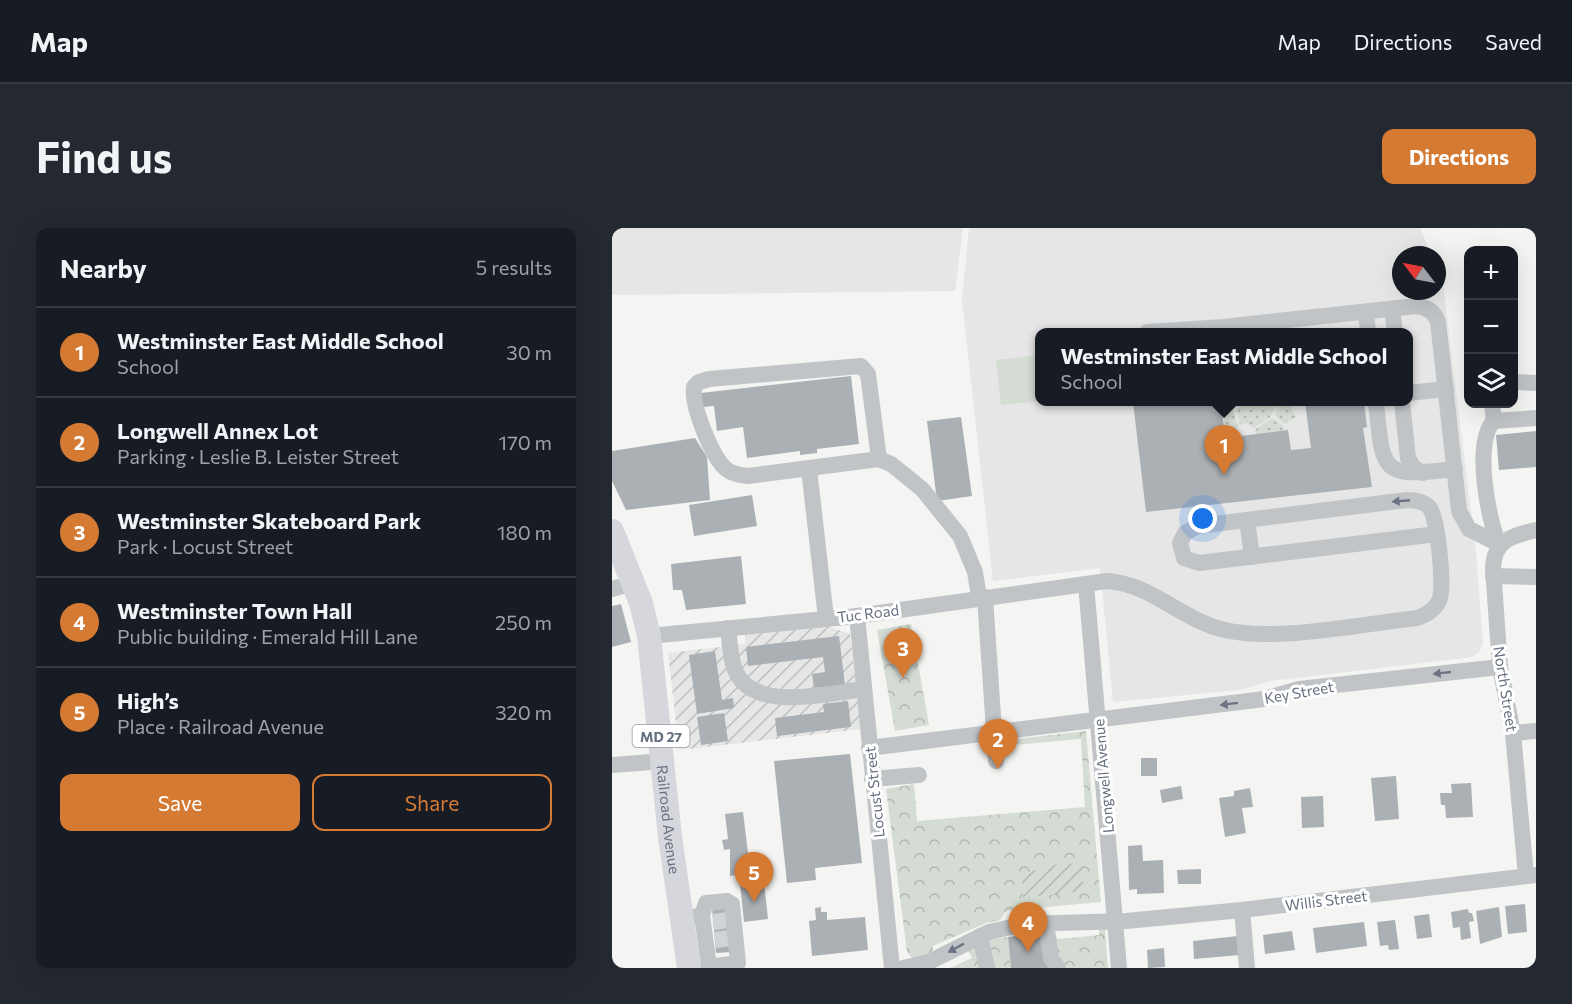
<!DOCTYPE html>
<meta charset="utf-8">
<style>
body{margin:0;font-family:Commissioner,sans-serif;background:#242831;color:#f1f3f6}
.controls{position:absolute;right:18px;top:18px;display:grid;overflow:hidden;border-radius:12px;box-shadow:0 6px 24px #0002}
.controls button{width:54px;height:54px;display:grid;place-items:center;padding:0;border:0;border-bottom:2px solid #363941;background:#171b24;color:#f1f3f6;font:30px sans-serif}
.compass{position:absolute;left:780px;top:18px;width:54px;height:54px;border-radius:50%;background:#171b24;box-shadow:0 6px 24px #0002;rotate:302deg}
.you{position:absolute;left:591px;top:291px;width:21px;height:21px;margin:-15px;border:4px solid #fff;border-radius:50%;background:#1a73e8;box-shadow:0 0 0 9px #1a73e833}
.badge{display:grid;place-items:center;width:39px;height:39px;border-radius:50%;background:#d47a33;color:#fff;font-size:20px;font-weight:700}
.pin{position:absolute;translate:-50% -50px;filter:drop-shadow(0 2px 3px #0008)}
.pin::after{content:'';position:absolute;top:32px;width:21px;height:18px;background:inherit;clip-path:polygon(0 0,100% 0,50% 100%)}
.popup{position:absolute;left:423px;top:100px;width:378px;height:78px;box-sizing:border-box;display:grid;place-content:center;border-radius:12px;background:#171b24;filter:drop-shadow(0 2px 4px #0005);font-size:20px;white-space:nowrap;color:#9ea1a6}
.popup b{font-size:22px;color:#f1f3f6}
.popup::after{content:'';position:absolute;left:50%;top:100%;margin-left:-12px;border:12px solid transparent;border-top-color:#171b24}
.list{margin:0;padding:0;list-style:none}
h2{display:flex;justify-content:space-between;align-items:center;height:78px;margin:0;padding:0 24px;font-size:26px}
h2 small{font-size:20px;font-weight:400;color:#9ea1a6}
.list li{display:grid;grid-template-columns:39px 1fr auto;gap:18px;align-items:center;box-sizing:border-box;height:90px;padding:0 24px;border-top:2px solid #363941}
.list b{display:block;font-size:22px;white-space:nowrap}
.list p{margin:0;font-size:20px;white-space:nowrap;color:#9ea1a6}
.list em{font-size:20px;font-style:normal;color:#9ea1a6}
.actions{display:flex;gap:12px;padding:18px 24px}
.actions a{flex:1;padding:14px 0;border:2px solid #d47a33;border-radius:12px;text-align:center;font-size:21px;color:#d47a33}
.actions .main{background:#d47a33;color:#fff}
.icon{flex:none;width:33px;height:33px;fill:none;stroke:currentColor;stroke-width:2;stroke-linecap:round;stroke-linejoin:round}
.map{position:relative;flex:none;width:924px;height:740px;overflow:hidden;border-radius:12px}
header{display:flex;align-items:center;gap:36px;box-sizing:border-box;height:84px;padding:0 30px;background:#171b24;border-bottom:2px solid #363941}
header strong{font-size:28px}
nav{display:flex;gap:33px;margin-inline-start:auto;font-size:21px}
.intro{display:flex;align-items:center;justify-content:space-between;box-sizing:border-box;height:144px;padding:0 36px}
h1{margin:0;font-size:42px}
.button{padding:15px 27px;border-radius:12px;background:#d47a33;color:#fff;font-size:21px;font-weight:700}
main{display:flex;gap:36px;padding:0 36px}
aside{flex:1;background:#171b24;border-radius:12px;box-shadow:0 6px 24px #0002}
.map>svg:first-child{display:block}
.built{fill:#e5e6e5;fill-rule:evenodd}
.industrial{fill:url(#industrial-furrows)}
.grass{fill:url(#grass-dots)}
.park{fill:url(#park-crowns)}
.garden{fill:url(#garden-furrows)}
.pitch{fill:#d5dcd3}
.building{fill:#abb0b5}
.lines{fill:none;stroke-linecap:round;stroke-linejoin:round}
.minor-tunnel{stroke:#d1d4d6;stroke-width:16;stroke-dasharray:16 8;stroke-linecap:butt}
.minor{stroke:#c1c4c7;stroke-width:16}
.highway{stroke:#d5d7dc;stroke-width:24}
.oneway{fill:#6c7484}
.labels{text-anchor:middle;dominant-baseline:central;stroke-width:6;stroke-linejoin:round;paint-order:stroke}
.shield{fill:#fff;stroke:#959ba6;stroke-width:1.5}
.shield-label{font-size:14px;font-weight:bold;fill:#677080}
.street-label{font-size:15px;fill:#677080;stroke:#fff}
</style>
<header>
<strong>Map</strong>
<nav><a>Map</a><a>Directions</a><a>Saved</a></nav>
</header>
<div class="intro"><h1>Find us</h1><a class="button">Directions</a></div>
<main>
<aside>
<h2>Nearby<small>5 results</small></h2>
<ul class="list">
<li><span class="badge">1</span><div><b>Westminster East Middle School</b><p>School</p></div><em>30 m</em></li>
<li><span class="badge">2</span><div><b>Longwell Annex Lot</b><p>Parking · Leslie B. Leister Street</p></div><em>170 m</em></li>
<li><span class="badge">3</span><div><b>Westminster Skateboard Park</b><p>Park · Locust Street</p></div><em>180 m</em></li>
<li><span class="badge">4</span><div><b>Westminster Town Hall</b><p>Public building · Emerald Hill Lane</p></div><em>250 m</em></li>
<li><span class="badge">5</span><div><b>High’s</b><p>Place · Railroad Avenue</p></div><em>320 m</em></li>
</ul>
<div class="actions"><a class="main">Save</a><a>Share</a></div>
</aside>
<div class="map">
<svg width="924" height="740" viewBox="0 0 924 740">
<defs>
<pattern id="industrial-furrows" width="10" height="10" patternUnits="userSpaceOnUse" patternTransform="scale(1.5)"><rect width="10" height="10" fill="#e5e6e5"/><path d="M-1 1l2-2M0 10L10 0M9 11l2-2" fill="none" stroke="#bdbfbf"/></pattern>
<pattern id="grass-dots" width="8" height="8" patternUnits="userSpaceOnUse" patternTransform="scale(1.5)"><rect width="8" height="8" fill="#d5dcd3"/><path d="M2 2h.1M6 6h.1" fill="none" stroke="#b1b7b0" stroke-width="1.8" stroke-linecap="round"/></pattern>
<pattern id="park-crowns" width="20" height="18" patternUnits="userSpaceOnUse" patternTransform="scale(1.5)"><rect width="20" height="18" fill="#d5dcd3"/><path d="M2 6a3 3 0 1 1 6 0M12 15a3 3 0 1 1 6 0" fill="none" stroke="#b1b7b0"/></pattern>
<pattern id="garden-furrows" width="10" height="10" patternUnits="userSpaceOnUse" patternTransform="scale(1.5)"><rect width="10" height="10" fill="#d5dcd3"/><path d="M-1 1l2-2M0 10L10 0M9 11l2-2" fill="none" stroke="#b1b7b0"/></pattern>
</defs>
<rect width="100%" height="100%" fill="#f4f5f2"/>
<g class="built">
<polygon points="0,0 351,0 343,63 0,67"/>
<path d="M357,0h451l11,27h-30v36h36v-24l4,1 35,284 7,91 -3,8 -7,6 -202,24 -32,9 -126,12 -13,-134 -107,13 -31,-282zM428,104h368v70h-368z"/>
</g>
<polygon class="industrial" points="212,397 238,406 249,501 67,522 56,425 133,416 133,406"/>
<g class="grass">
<polygon points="627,174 667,174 658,189 642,200 634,195 628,197 625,181 629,178"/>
<polygon points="669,174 677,174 684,189 672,196 663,187"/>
<polygon points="620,178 626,198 622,208 614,209 611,181"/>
<polygon points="660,190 671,198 671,202 644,206 643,202"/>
</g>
<g class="park">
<polygon points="299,396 317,497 283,503 265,402"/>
<polygon points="474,503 489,674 394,683 388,692 374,695 321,718 320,740 300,730 295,724 274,561 302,556 305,593 473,579 469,511 390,518 395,512"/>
<polygon points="487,699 493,701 496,740 437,740 433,705 447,711 487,707"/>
<polygon points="396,709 399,740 338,740 360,730 356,722 382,711"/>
</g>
<polygon class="garden" points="471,635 471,663 411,670 410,647 437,637"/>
<polygon class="pitch" points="427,127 427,173 389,177 384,132"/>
<g class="building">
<polygon points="239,148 247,216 205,221 205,225 188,227 188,223 135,230 131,199 105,203 102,178 91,179 89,165"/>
<polygon points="521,174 609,174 613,210 676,202 679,222 699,220 693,174 752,174 755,199 751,200 760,259 534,284"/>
<polygon points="349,189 360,268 325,273 315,193"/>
<polygon points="924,203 924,239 887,242 884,207"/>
<polygon points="83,210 95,229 98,272 14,282 0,253 0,223"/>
<polygon points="140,267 145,298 82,308 77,277"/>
<polygon points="129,328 134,376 74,382 70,362 61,362 59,336"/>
<polygon points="9,376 19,414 0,419 0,378"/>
<polygon points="227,408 233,457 202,460 200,446 213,444 211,429 136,438 134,419"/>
<polygon points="103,423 110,472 121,470 122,480 85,486 77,427"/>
<polygon points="236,473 239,499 165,508 163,490 212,484 211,476"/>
<polygon points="112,485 116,513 89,517 85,489"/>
<polygon points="238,526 250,635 203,640 204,652 175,655 162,533"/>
<rect x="529" y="530" width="16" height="18"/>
<polygon points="784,548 787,591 763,593 759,550"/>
<polygon points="859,555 861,589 834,590 833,577 829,577 828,565 840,565 839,556"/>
<polygon points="569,558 571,571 550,575 548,562"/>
<polygon points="638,560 641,579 630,580 634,605 613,609 607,570 622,568 622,563"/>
<polygon points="711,568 712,599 690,600 689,569"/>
<polygon points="131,584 136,625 141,624 143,644 118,648 118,621 112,622 110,612 116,611 113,586"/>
<polygon points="530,617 531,633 551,632 552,665 525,666 525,661 517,662 516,618"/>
<polygon points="589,641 589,656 566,656 565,642"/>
<polygon points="152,654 156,691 132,694 128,656"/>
<polygon points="913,676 915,704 896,706 893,678"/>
<polygon points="116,678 120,724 104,725 100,679"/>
<polygon points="209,679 209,684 215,684 215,692 253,689 256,722 200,728 197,693 204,692 203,680"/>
<polygon points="887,679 890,709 868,716 864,683"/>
<polygon points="856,681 857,685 860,685 862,693 857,694 859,710 849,712 848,699 841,700 839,684"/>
<polygon points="817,686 820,709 805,711 802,688"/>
<polygon points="783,692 787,721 777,722 776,717 768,718 765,694"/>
<polygon points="752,694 755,718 704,725 701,700"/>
<polygon points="680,703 683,722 653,726 651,707"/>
<polygon points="433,705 437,740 399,740 396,709"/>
<polygon points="626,708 628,727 582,731 581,713"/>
<polygon points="552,720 553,739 536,740 535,722"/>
</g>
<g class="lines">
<g class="minor-tunnel">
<polyline points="101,694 117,692"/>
<polyline points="103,712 119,710"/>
</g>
<g class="minor">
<polyline points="780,81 783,104"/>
<polyline points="754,84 756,104"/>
<path d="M535,104l76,-5 193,-21c11,1 19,6 22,16l21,189 10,18 30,15"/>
<polyline points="902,154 924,155"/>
<polyline points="796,165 834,161"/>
<path d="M764,174c7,71 4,76 79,67"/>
<polyline points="790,174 796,230 801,239 811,245"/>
<polyline points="880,176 882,193"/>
<path d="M267,231l-11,-85 -7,-8 -152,13 -10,3 -5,5c-3,18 18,70 32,82 6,5 14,6 22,7l131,-17 12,5 31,25 38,47 15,36 4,25"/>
<polyline points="197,241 214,390"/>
<polyline points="635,292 640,329"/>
<path d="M887,316c-11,-24 -26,-103 -5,-123l42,-3"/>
<polyline points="881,348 924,349"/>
<polyline points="474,356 507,740"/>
<polyline points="0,361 21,355"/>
<polyline points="373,369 384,533"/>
<polyline points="245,388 280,740"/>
<path d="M116,400c2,15 2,33 9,46 20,38 93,19 127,15"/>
<path d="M37,408l208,-20 250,-35c45,3 74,39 118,49 52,12 137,-6 192,-12 10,-3 20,-10 23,-20 4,-13 -2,-82 -11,-91 -6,-6 -14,-7 -22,-7l-209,26 -13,7 -5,10 4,15 15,5 238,-29"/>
<polyline points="901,505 924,503"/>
<polyline points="257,520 652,471 687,461 888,439"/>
<polyline points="0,537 52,533"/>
<polyline points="260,551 307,547"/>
<path d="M914,648l-13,-143 -13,-66 -7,-99c1,-28 19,-32 43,-38"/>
<polyline points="630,682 635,740"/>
<polyline points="70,691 90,687 97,739 126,735 120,676 115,673 94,675 90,687"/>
<polyline points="434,695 439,730 446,740"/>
<polyline points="368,708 375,740"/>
<polyline points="291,740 317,734 377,704 412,696 514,693 630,682 924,647"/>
</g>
<path class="highway" id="s1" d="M0,303l29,72 8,33 21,201 19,131"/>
</g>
<defs><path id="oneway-solid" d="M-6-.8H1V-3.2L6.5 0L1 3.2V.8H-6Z" transform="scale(1.5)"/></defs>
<g class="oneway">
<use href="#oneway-solid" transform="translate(789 273) rotate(175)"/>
<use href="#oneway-solid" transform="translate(830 445) rotate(174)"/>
<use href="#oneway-solid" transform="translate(617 476) rotate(173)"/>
<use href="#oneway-solid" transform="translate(344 720) rotate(151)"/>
</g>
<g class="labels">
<rect class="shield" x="20.5" y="497" width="57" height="22" rx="4.5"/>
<g class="shield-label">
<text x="49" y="508">MD 27</text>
</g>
<g class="street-label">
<text transform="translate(256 385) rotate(-7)">Tuc Road</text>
<text transform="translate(894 461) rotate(81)">North Street</text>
<text transform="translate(687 464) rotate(-10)">Key Street</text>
<text transform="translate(491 548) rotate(-95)">Longwell Avenue</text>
<text transform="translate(262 564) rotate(-96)">Locust Street</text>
<text stroke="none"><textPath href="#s1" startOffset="296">Railroad Avenue</textPath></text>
<text transform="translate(714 672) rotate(-7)">Willis Street</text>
</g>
</g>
</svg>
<div class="controls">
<button>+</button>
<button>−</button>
<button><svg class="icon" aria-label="layers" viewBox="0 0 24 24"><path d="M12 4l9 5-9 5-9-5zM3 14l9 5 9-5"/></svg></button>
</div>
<svg class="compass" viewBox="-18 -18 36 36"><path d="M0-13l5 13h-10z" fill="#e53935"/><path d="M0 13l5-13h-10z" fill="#9ea1a6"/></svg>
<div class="you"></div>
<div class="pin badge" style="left:612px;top:247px">1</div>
<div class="popup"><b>Westminster East Middle School</b>School</div>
<div class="pin badge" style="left:386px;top:541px">2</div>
<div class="pin badge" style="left:291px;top:450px">3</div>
<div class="pin badge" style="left:416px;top:724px">4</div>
<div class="pin badge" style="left:142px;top:674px">5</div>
</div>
</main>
